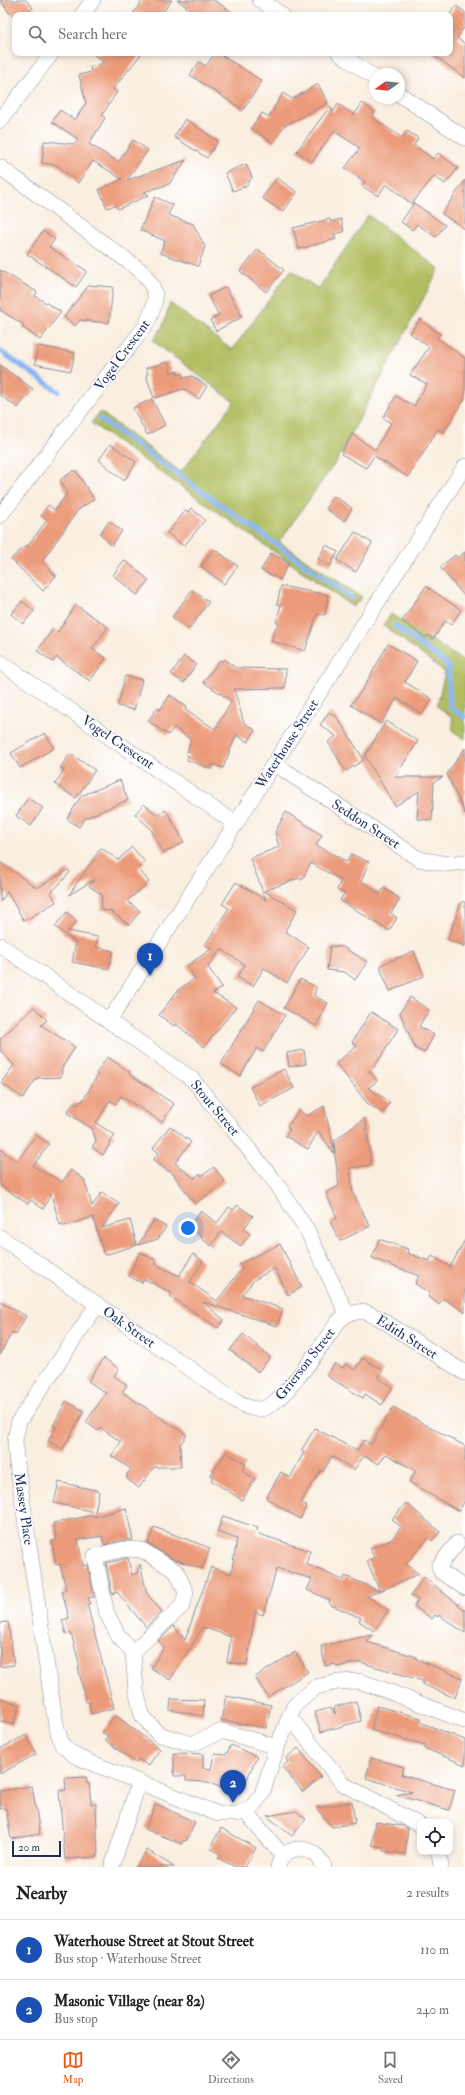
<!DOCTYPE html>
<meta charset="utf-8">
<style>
body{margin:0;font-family:"IM FELL Double Pica",serif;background:#f2f2f2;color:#202124}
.controls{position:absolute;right:12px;bottom:12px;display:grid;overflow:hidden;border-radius:8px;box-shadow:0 2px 6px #0003}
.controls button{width:36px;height:36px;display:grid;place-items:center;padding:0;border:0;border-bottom:1px solid #e0e0e0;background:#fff;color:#202124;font:20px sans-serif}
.compass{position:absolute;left:369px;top:68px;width:36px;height:36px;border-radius:50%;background:#fff;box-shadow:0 2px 6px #0003;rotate:255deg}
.scale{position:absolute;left:12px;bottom:10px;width:49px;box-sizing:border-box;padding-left:4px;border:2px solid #1b2f5e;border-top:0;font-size:11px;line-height:14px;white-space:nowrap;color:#1b2f5e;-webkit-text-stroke:3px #fff;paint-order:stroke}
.you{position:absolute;left:188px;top:1228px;width:14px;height:14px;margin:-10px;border:3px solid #fff;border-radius:50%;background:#1a73e8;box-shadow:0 0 0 6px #1a73e833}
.badge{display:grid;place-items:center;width:26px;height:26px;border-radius:50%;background:#ea580c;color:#fff;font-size:13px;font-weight:700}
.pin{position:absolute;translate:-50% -33px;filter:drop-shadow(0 1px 2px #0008)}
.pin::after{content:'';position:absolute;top:21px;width:14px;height:12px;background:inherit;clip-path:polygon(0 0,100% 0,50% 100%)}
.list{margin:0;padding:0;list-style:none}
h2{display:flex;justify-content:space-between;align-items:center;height:52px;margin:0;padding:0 16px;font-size:17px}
h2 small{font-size:13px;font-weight:400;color:#757577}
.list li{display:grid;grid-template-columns:26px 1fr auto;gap:12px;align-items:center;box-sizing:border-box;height:60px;padding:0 16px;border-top:1px solid #e0e0e0}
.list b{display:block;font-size:15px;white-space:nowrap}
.list p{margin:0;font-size:13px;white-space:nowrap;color:#757577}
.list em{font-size:13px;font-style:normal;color:#757577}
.icon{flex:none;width:22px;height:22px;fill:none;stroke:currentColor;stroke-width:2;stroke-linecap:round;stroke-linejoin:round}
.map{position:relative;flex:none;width:465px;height:1867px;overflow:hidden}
.search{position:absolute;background:#fff;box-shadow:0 2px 6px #0003;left:12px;right:12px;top:12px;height:44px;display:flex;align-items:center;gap:10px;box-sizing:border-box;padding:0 14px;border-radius:8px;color:#757577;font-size:15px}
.sheet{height:172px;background:#fff}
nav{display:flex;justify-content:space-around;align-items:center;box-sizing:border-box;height:56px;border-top:1px solid #e0e0e0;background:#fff;font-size:11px;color:#757577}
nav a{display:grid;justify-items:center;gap:2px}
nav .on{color:#ea580c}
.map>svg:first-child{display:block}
.green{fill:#b1bd5e;stroke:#66765e}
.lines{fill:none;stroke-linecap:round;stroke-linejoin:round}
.stream{stroke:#89b8f4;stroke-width:5}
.building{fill:#ec9b7a}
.minor-casing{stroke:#8a8e9e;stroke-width:16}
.minor{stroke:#fff;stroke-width:15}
.labels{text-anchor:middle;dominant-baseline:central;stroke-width:3;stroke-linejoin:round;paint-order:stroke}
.street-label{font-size:14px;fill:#1b2f5e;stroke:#fff}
</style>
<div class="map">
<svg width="465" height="1867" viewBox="0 0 465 1867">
<rect width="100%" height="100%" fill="#fff"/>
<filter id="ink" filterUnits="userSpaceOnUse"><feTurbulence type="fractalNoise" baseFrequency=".025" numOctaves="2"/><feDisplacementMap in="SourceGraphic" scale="8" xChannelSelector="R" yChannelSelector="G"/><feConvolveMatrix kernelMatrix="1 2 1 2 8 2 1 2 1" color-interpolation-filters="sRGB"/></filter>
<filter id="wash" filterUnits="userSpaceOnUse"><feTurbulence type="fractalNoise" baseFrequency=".012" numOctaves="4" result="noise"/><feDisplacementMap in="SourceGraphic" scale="16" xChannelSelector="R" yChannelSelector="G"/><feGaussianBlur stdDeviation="0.9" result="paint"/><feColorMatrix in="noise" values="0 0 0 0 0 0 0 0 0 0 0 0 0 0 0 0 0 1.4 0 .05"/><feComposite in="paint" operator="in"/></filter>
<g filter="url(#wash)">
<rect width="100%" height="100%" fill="#f9eedf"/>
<g class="green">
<polygon points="368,215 439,269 338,459 279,542 362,597 353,607 91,423 100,412 181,472 234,402 153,341 163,326 170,303 232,350 291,270 318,289"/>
<polygon points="391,614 465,662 465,739 453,731 452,717 437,706 445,672 383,625"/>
</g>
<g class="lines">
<g class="stream">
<polyline points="0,351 59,392"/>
<polyline points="100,419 352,598"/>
<polyline points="394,625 448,665 450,707 465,717"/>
</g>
</g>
<g id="blocks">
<g class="building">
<polygon points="0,0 26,0 33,8 24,15 11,15"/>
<polygon points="143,0 172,0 161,15 132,15"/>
<polygon points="177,0 214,0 236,15 198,15"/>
<polygon points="456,6 465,12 465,26 457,38 465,44 465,78 431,53 450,53 450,14"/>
<polygon points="92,53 142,53 113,89 117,92 102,115 105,118 89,144 118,162 133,140 148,150 127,180 186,160 169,184 144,192 149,195 118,209 115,205 107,208 99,190 122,179 93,161 78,183 57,165 42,163 44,141 75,144 78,139 52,122 60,110 75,120 86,103 79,75 91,72 90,67 104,63"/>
<polygon points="215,53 218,53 262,81 243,110 190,75 199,62 206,66"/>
<polygon points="318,84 328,103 284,126 273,143 251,128 262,113 269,117 283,93 292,99"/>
<polygon points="362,103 375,112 372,117 402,138 407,131 418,138 414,145 433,159 438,153 458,168 445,184 434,176 412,204 386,184 378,196 362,186 365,182 345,168 360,148 334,131 312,162 297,151 330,106 333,112 338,104 354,115"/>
<polygon points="185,119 218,141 207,158 174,137"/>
<polygon points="246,164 252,177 246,186 233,191 225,173"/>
<polygon points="277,178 297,192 283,212 262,198"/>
<polygon points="465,180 465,229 442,214"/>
<polygon points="155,197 173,205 168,215 193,224 205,247 198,266 160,253 165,241 140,230"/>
<polygon points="414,203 445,225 436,237 417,224 412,230 401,222"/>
<polygon points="330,219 331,222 341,219 344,232 334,234 336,239 299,249 293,228"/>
<polygon points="43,231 55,239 49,247 87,271 76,287 27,254"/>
<polygon points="258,249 284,270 266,292 240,271"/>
<polygon points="0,270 37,292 35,296 61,312 40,340 22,327 24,325 0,310"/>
<polygon points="89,285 113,287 109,323 80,320 75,326 64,317"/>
<polygon points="226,287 242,317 216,331 210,320 219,315 208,296"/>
<polygon points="420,319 440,334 437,338 465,358 465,398 444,432 438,429 408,477 374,456 366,468 341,454 352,434 375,450 391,423 383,418 396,396 414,406 427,384 410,375 429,347 410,333"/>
<polygon points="38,346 75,353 71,371 35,364"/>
<polygon points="168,362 171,373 177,371 178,375 182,373 184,378 192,376 207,386 199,399 184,389 154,398 146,375 148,374 146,368"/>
<polygon points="0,365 33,389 18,408 0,395"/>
<polygon points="152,399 165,425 147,435 133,408"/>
<polygon points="110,444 136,462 124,481 99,460"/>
<polygon points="73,471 76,471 94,499 78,510 42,561 56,576 43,591 11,559 26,545 27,547 47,520 41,515 48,505 55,510 67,493 60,480"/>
<polygon points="334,496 352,508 344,521 326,509"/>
<polygon points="191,508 205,520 184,546 167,533 186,510 188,512"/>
<polygon points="109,521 122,531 112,545 100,534"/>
<polygon points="355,532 372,543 356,572 337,560"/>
<polygon points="326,545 338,552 330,566 318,559"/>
<polygon points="214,549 238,566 224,584 201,566"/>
<polygon points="465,552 465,597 440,567 455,555 458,558"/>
<polygon points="271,553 289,563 280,580 261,570"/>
<polygon points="124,560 149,580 137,595 113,575"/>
<polygon points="281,586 328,595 325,615 317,614 305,651 271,641 274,630 279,624 276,622 281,605 277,604"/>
<polygon points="426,586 461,610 451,625 445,621 433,639 428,635 426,638 402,621"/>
<polygon points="192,590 209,602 189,629 172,617"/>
<polygon points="22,601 34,611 23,624 11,614"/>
<polygon points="76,605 108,627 92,649 106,658 90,681 56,657 53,662 37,651 53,629 58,632"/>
<polygon points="388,644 417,661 405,682 432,699 422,714 397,698 381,724 351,705 364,687"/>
<polygon points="184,656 196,664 184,683 171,674"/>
<polygon points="225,659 236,668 286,669 285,688 234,689 244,723 255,730 248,742 236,735 223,768 213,764 211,769 187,760 189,756 186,755 191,740 174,727 168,735 148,721 157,708 160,710 170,695 187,707 185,710 215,729 232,701 203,682 220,660 222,662"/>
<polygon points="125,676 142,680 134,710 118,706"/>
<polygon points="329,712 337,717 364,760 346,771 328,742 336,736 320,725"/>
<polygon points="386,721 418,741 395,777 443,777 434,782 432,820 417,819 419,791 395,806 365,756"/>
<polygon points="45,733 54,748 20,768 11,753"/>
<polygon points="465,748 465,814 447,774"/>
<polygon points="70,754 95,770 76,798 55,784 64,770 60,768"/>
<polygon points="120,780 128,800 85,818 79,827 67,819 81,796"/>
<polygon points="28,798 43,808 31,826 16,816"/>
<polygon points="144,804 157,815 166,810 184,842 164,853 150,828 135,814"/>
<polygon points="286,812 322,835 316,845 347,862 351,854 369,862 361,881 380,894 384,888 400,899 391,913 397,918 389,931 340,900 345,893 337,890 341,880 311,863 302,880 299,878 264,891 297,910 285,931 309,947 287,983 264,968 253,986 237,977 245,965 221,949 208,967 222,987 213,993 236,1007 204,1047 176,1024 174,1026 159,1015 178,990 195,978 187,966 211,949 205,945 229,908 222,904 236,882 266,900 250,858 279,847 275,832"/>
<polygon points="132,847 145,862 138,868 149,882 127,901 140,911 129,925 111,911 101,910 102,895 89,886 95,879 69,895 101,848 118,860"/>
<polygon points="0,862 37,888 68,870 70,872 51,893 56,902 24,921 7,892 0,902"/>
<polygon points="461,902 465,902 465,946 448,940"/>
<polygon points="67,912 77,921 68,931 98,937 96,947 113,951 109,969 72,962 76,943 55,926"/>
<polygon points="330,946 343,947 367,962 355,980 345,972 327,970"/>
<polygon points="414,951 424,976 390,991 381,970 381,965"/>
<polygon points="300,979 316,987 314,996 328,1003 316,1026 284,1008"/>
<polygon points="410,997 429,1010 419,1026 434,1035 424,1053 415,1048 400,1013"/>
<polygon points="259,1000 285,1015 263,1052 257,1048 240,1076 221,1064"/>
<polygon points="34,1007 47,1020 41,1025 75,1047 62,1068 61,1077 37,1078 23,1098 1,1083 14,1065 0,1050 0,1039"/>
<polygon points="371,1012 398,1029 375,1066 369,1071 377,1081 368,1088 390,1102 383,1113 367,1103 336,1063 357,1046 352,1042"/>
<polygon points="304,1050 306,1064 289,1067 287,1053"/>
<polygon points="107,1057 130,1072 129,1074 174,1104 162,1122 121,1096 116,1104 110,1100 96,1123 115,1135 103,1155 92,1147 96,1141 92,1128 67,1113 74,1102 78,1105 80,1101 82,1102 98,1075 96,1074"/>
<polygon points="284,1069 294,1088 260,1106 250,1087"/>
<polygon points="324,1106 335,1153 334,1141 365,1118 371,1165 350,1168 353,1193 370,1226 340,1241 330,1222 337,1218 326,1193 339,1186 335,1155 318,1131 308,1149 285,1136 290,1130 287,1127 299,1110 307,1116"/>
<polygon points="170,1126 191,1142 175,1163 194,1178 200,1174 202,1176 214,1167 225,1182 195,1204 170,1170 169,1172 153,1160 159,1153 153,1148"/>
<polygon points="36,1135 49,1144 33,1166 62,1182 71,1170 84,1179 92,1206 102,1192 119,1204 102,1228 130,1220 137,1245 104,1255 93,1217 64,1226 63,1224 60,1225 51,1194 43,1209 31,1200 28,1204 0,1185 0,1149 17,1162"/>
<polygon points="237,1205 253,1216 244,1229 250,1234 241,1246 221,1232 211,1246 201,1238 202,1236 189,1226 201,1211 217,1223 229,1207 234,1210"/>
<polygon points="154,1220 166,1227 158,1239 138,1245"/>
<polygon points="379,1239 408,1249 407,1253 429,1261 432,1256 450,1267 465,1240 465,1312 443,1298 439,1304 428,1297 430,1293 415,1284 419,1276 372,1258"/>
<polygon points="280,1244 302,1287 288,1295 275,1268 254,1280 242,1295 283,1309 277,1326 203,1302 224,1320 218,1328 170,1296 172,1293 144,1279 142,1283 129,1276 140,1252 157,1261 155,1264 179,1276 193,1254 203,1261 190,1282 217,1301 243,1267 239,1264"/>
<polygon points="0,1302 26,1316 16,1334 12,1332 0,1355"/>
<polygon points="243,1334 270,1357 258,1372 230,1350"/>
<polygon points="104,1358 119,1369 114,1376 127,1385 122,1392 187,1435 180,1444 181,1467 154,1467 139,1488 127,1479 127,1474 131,1469 111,1456 121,1442 101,1428 98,1431 86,1422 106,1393 88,1381"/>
<polygon points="362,1358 383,1370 378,1378 393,1387 382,1405 365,1394 363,1398 327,1376 335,1363 343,1368 346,1364 355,1370"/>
<polygon points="66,1401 84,1411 63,1449 48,1441 56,1427 53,1426"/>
<polygon points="393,1407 465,1446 465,1500 459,1511 409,1482 416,1471 386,1454 379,1464 364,1456 354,1470 332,1456 323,1472 321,1470 301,1502 307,1506 300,1519 266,1498 281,1472 290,1478 304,1452 301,1451 315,1428 357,1451 364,1440 371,1445"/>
<polygon points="226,1452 246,1464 242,1471 255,1479 242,1500 211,1480 213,1477 211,1475"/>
<polygon points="59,1482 99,1491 95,1512 54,1503"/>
<polygon points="406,1503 440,1532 432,1541 428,1538 406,1564 419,1574 380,1591 367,1561 374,1558 370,1548 391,1540 401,1527 392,1519"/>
<polygon points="126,1508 133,1540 123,1540 104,1545 102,1536 78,1540 83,1566 88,1565 94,1597 88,1598 90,1604 87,1604 114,1708 91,1714 89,1702 86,1702 78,1667 80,1666 71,1633 66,1634 62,1620 69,1618 62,1591 66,1589 60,1564 56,1565 52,1541 57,1540 53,1523 94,1515 94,1517"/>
<polygon points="223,1516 258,1528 256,1533 310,1551 306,1564 343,1580 345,1576 380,1591 367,1596 388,1610 374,1631 359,1621 361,1618 329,1604 330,1600 307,1590 312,1579 277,1568 263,1615 255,1612 247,1665 227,1662 231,1637 203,1627 170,1680 151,1668 164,1647 158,1641 174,1626 185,1640 211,1567 231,1574 237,1539 217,1532"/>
<polygon points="154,1527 210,1548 202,1569 171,1558 148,1543"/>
<polygon points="128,1558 132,1575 137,1573 140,1564 147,1594 162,1612 146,1627 117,1592 112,1594 106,1563"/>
<polygon points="424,1577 465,1610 465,1633 439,1615 438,1617 435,1615 432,1619 414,1606 418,1600 411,1595"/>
<polygon points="8,1622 14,1665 0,1667 0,1623"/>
<polygon points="372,1635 367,1642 417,1657 416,1659 462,1678 455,1698 422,1684 423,1681 360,1662 337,1667 336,1664 325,1666 321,1646"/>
<polygon points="295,1652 308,1672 268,1697 255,1677"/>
<polygon points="226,1696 271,1705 266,1728 221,1720"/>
<polygon points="0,1698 20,1705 13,1725 0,1721"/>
<polygon points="171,1699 204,1700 203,1716 170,1710"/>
<polygon points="356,1701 361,1721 321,1732 315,1712 331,1708 335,1714 334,1707"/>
<polygon points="377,1706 421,1718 420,1722 465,1740 465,1765 424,1748 426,1745 371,1730"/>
<polygon points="115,1715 160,1749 148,1766 139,1759 136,1763 105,1740 108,1736 102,1732"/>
<polygon points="26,1735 36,1754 0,1774 0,1749"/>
<polygon points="231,1745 257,1757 239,1796 208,1782 186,1781 186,1776 174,1776 174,1753 203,1754 203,1768 211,1769 214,1754 226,1755"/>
<polygon points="298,1748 321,1777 303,1792 282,1767 288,1762 286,1758"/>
<polygon points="371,1758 404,1767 402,1775 455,1790 449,1810 396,1795 412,1792 366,1778"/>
<polygon points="86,1777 87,1784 89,1783 91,1804 96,1804 98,1857 65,1859 59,1791 66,1790 65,1778"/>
<polygon points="32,1786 40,1834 11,1839 6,1808 0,1809 0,1791"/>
<polygon points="352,1802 355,1823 332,1827 316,1808"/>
<polygon points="156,1804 195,1822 186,1841 183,1840 182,1844 145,1829"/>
<polygon points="296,1811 306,1819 292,1836 267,1816"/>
<polygon points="375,1822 403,1826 408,1829 405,1854 383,1851 383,1847 372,1845"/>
<polygon points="221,1828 256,1848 245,1867 235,1867 218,1858 220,1854 210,1848"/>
<polygon points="147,1850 174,1867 136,1867"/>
</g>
</g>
</g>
<g filter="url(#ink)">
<use href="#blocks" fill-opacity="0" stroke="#8a8e9e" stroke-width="1"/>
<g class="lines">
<defs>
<g id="minor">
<polyline points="260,0 282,15"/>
<polyline points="82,15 93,0"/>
<polyline points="339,53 375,78"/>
<polyline points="399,94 465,138"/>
<polyline points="0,121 52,53"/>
<path d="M0,167l140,103c20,22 18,29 6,55l-146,191"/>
<polyline points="0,662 236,824"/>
<polyline points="275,764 419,859 447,864 465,862"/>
<polyline points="0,945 192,1079 276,1183 307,1230 347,1314"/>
<polyline points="109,1021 465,466"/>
<path d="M0,1237l235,163c8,5 16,10 26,9 22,-3 63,-68 77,-87l9,-8 16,-3 16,7 86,55"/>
<polyline points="97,1305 19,1421 15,1439 16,1457 50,1688 56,1725 62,1745 75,1756 218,1814 237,1814 251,1808 262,1794 277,1747 294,1706 316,1687 338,1682 358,1681 377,1687 465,1721"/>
<polyline points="457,1543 439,1566 441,1572 465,1588"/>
<polyline points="133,1652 182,1606 186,1593 177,1572 142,1550 125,1549 95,1556 107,1614 119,1637 133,1652 136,1690 142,1715 158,1734 192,1744 222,1731 277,1747"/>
<polyline points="289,1716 343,1784 420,1825"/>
<polyline points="245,1811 283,1856"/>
<polyline points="439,1852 441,1867"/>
<polyline points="112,1867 139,1782"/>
<path d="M278,1867c6,-25 38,-23 46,0"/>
</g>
</defs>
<use href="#minor" class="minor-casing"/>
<use href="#minor" class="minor"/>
</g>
</g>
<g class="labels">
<g class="street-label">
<text transform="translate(122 355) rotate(-54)">Vogel Crescent</text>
<text transform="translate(118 742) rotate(34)">Vogel Crescent</text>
<text transform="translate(287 744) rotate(-57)">Waterhouse Street</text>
<text transform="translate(366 824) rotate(33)">Seddon Street</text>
<text transform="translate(215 1108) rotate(50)">Stout Street</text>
<text transform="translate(129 1327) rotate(35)">Oak Street</text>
<text transform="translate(407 1337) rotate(32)">Edith Street</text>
<text transform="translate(305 1364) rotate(-52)">Grierson Street</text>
<text transform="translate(24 1509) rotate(82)">Massey Place</text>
</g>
</g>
</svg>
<div class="controls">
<button><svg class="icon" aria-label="locate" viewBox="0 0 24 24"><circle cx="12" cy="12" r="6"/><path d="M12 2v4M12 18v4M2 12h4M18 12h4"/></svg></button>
</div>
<svg class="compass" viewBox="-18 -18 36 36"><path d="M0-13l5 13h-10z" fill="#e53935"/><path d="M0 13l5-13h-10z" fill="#757577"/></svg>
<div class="scale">20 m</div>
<div class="you"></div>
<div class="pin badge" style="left:150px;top:976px;background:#1a4fb4">1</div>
<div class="pin badge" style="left:233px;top:1803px;background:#1a4fb4">2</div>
<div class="search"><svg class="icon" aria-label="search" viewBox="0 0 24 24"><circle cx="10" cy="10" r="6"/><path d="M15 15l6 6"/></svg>Search here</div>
</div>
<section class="sheet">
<h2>Nearby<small>2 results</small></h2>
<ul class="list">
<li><span class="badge" style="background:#1a4fb4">1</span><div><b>Waterhouse Street at Stout Street</b><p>Bus stop · Waterhouse Street</p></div><em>110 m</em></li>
<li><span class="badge" style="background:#1a4fb4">2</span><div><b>Masonic Village (near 82)</b><p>Bus stop</p></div><em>240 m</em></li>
</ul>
</section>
<nav>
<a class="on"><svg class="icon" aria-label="map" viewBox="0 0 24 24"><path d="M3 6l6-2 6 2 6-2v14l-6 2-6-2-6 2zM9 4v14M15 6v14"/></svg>Map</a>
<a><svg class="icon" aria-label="directions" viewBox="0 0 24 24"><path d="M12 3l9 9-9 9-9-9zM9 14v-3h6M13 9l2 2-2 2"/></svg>Directions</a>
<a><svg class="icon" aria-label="saved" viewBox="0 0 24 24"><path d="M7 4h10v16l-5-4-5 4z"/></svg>Saved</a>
</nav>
